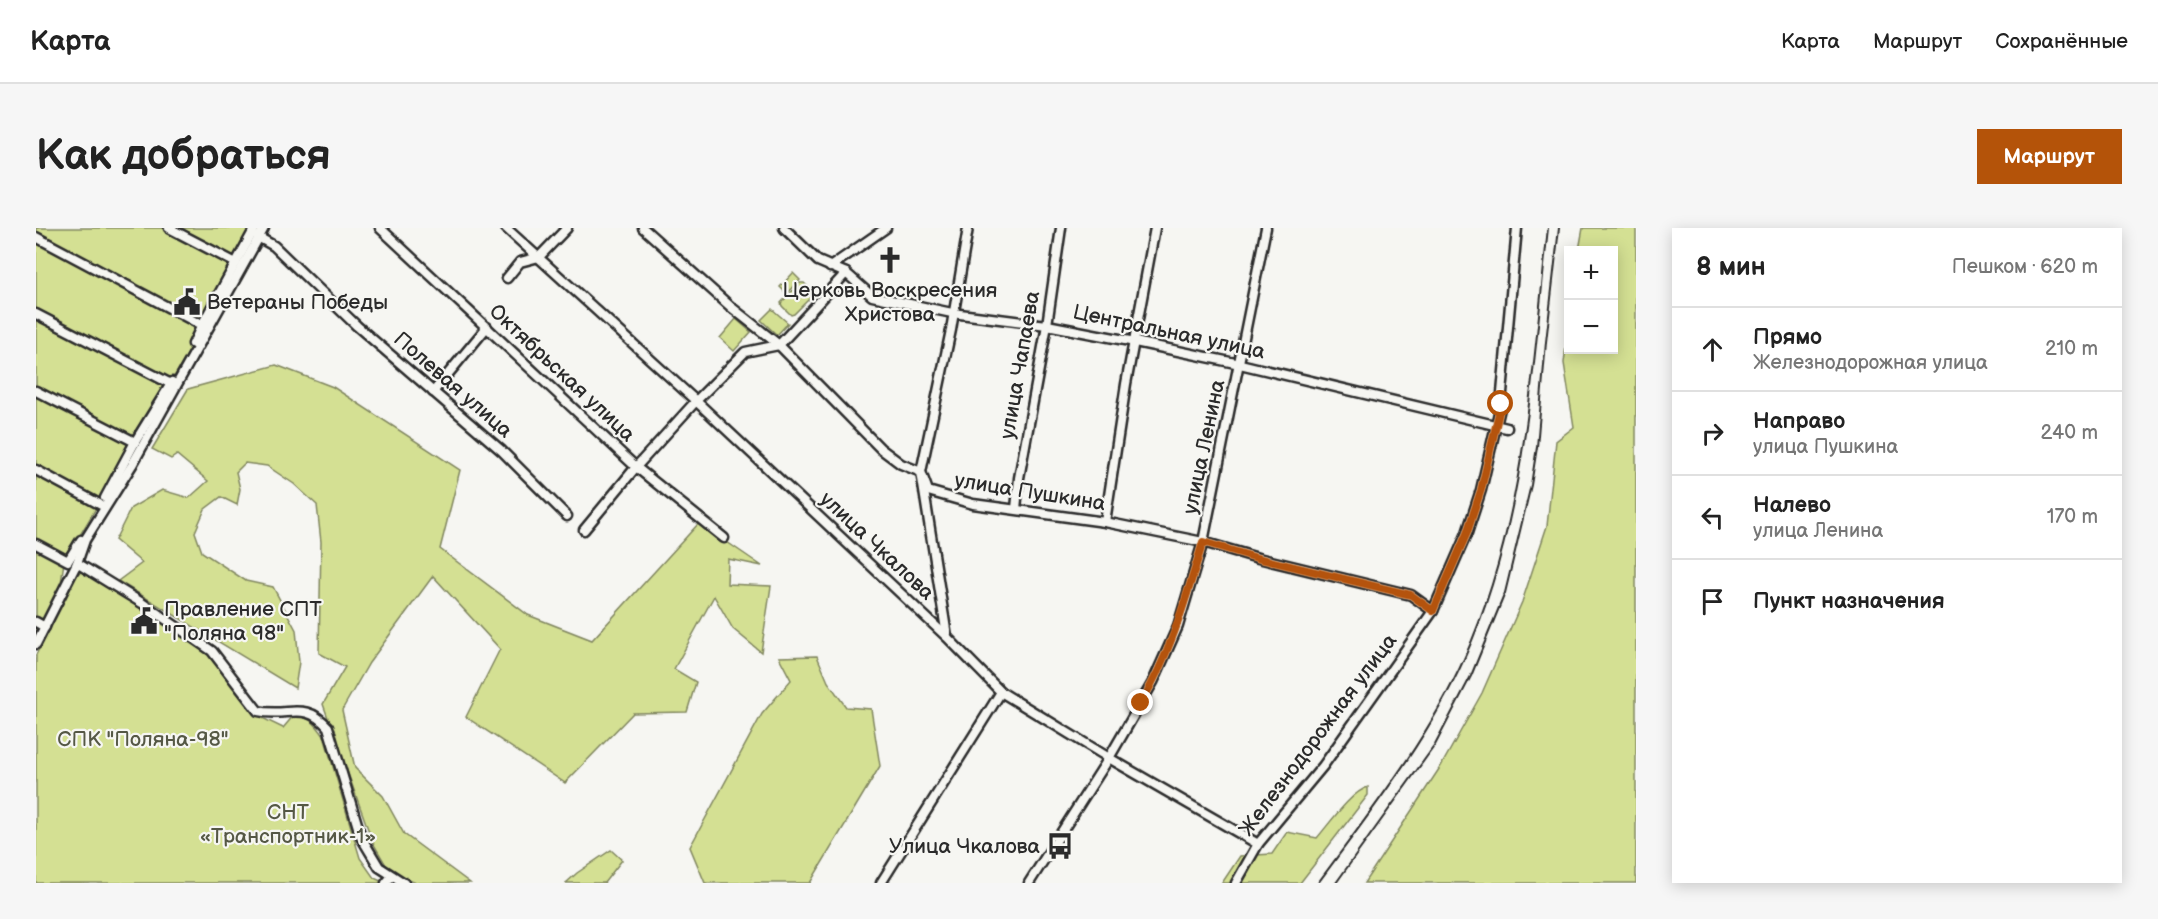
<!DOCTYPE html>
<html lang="ru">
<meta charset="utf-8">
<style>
body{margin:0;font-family:"Balsamiq Sans",sans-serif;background:#f6f6f6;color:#222}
.controls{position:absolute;right:18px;top:18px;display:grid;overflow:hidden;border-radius:0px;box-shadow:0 3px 15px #0003}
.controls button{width:54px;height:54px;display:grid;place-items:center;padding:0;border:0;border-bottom:2px solid #e0e0e0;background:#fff;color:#222;font:30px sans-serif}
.stop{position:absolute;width:18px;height:18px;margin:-14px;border:4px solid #b45309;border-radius:50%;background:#fff}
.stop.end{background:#b45309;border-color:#fff;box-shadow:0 2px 6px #0008}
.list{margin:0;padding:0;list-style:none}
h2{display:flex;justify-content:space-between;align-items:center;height:78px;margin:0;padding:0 24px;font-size:26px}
h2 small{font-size:20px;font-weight:400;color:#767676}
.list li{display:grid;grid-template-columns:39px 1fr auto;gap:18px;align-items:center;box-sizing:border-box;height:84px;padding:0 24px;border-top:2px solid #e0e0e0}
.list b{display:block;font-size:22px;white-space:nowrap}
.list p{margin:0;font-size:20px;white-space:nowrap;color:#767676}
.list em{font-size:20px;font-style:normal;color:#767676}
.icon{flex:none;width:33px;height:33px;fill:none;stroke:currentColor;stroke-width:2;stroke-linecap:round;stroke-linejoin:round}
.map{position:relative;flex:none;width:1600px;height:655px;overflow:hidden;border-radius:0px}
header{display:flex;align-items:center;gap:36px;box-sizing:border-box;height:84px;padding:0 30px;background:#fff;border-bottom:2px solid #e0e0e0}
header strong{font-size:28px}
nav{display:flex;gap:33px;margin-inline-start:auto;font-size:21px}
.intro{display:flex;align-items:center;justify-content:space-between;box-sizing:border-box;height:144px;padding:0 36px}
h1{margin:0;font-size:42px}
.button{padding:15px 27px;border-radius:0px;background:#b45309;color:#fff;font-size:21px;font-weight:700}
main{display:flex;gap:36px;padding:0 36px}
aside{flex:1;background:#fff;border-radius:0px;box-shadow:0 3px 15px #0003}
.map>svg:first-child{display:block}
.green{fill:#d4e093;stroke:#80865f;stroke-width:1.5}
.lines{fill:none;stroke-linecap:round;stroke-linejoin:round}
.minor-casing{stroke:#2b2b2b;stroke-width:13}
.minor{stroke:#f6f6f2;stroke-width:8}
.rail{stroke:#2b2b2b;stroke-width:2}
.route{stroke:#b45309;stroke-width:8}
.labels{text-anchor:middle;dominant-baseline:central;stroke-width:4.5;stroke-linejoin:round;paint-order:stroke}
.poi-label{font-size:21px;fill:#2b2b2b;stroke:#f6f6f2;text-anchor:start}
.street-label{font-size:21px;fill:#2b2b2b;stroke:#f6f6f2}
.park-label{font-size:21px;fill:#555845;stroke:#f6f6f2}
</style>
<header>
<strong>Карта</strong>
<nav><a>Карта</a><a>Маршрут</a><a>Сохранённые</a></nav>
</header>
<div class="intro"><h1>Как добраться</h1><a class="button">Маршрут</a></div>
<main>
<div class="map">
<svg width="1600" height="655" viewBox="0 0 1600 655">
<rect width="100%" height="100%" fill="#f6f6f2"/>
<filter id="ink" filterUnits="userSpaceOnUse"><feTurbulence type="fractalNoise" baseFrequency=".0167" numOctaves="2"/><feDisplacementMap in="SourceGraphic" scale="12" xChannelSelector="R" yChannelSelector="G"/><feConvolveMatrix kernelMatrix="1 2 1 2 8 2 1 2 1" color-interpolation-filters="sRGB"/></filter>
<g filter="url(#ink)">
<g class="green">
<polygon points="0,0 221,0 180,78 28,334 23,369 0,412"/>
<polygon points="1547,0 1600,0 1600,655 1328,655 1405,538 1446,465 1486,374 1511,298 1520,213 1538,199 1528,135 1532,102 1532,122 1578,122 1578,22 1543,22"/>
<polygon points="757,45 764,52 751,66 744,59"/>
<polygon points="764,55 768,55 777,64 777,67 758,86 755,87 746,78 745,75"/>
<polygon points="736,81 752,95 741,107 725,92"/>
<polygon points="700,91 715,104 698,123 684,110"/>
<polygon points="240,137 297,159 424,242 404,321 492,387 556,412 663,295 726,338 692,331 691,356 735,358 725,424 697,401 678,368 638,441 660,454 651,484 597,485 529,555 430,489 464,421 397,348 333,435 306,482 319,540 347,568 368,606 434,655 380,655 354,644 337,615 287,476 309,439 283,425 285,314 281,277 258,256 231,238 209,235 200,244 204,261 201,277 185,269 169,281 159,304 166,324 210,353 237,359 260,402 263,434 259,460 82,353 106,335 79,312 95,280 126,262 153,270 172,253 141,227 135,231 116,221 152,161"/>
<path d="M46,344h4l119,76 51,67 27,13 11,-13c15,1 22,9 30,21l36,122 14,20 11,5h-349v-228l39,-81z"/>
<polygon points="781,428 792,454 810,479 835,481 844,538 774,655 669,655 654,619 726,486 755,452 743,429"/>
<path d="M1332,559v8l-68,88h-78l18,-27 32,-2 15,-22 30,6c13,-15 34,-46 51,-51z"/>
<polygon points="575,622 586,632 568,655 530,655 541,645"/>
</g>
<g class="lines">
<defs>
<g id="minor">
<polyline points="133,0 200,35"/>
<polyline points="344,0 600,239 688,310"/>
<polyline points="470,0 660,173 911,409 965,464 1073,530 1222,616"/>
<polyline points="607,0 695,79 743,117 845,221 865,236 885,244 892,263 937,276 1069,294 1167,314 1222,330 1375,367 1397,383"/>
<polyline points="748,0 782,33 810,45 836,68 916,85 1011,97 1099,114 1204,136 1471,200"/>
<polyline points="0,9 169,99"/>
<polyline points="222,9 238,18 321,98 466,223 531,288"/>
<polyline points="794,39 850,0"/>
<polyline points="471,50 484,34 503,29 531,0"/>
<polyline points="0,86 135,156"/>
<polyline points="157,116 166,97 219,0"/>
<polyline points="0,163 99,214"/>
<polyline points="397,164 451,99"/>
<polyline points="0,242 65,277"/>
<polyline points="69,270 99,214 136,154"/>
<polyline points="980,281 983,250 1011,97 1025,0"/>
<polyline points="1069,294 1090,156 1119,0"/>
<polyline points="548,302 600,239 660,173 709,124 743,117 810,45"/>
<polyline points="0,316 32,333 45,312"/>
<path d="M41,335l65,40 70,48 46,60c30,7 46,-11 70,16l33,110 18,30 25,16"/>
<polyline points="0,394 9,399"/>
<polyline points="911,408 885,244 915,102 932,0"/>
<polyline points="0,416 41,335 49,312 96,237 228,0"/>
<polyline points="350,655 356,648"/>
<polyline points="845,655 965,464"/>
<polyline points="993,655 1073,530 1117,454 1142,398 1167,314 1230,0"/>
<polyline points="1200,655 1222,616 1287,538 1397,383 1431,305 1445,262 1465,176 1481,0"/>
</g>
</defs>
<use href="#minor" class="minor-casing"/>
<use href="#minor" class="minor"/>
<g class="rail">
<path d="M1282,655c53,-72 109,-142 146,-224 61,-135 68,-286 84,-431"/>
<polyline points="1300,655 1399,517 1435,448 1469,365 1495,257 1501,219 1510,114 1523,0"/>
</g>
</g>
</g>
<g class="lines" filter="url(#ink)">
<path class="route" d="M1105,475c30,-50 45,-105 62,-161l54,16 154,37 22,16 34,-78 14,-43 20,-86"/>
</g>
<defs>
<symbol id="church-bare" viewBox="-9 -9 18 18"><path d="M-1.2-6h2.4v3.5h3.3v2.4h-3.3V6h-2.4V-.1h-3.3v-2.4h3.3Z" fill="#2b2b2b" stroke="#f6f6f2" stroke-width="2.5" paint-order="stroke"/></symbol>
<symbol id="civic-bare" viewBox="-9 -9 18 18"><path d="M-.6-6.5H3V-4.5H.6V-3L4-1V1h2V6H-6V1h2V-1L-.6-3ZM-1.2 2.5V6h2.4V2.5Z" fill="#2b2b2b" stroke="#f6f6f2" stroke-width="2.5" paint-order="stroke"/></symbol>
<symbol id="bus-bare" viewBox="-9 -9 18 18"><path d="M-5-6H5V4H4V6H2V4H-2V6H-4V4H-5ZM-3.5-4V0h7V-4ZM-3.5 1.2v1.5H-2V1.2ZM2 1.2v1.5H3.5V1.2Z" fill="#2b2b2b" stroke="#f6f6f2" stroke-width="2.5" paint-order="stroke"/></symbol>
</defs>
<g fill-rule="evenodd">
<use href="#church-bare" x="835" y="13" width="38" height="38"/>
<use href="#civic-bare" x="132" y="55" width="38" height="38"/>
<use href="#civic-bare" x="89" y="374" width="38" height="38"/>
<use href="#bus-bare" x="1005" y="599" width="38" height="38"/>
</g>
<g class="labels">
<g class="poi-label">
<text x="854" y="62" text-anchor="middle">Церковь Воскресения<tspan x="854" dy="24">Христова</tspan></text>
<text x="171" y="74">Ветераны Победы</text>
<text x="128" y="381">Правление СПТ<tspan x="128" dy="24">"Поляна 98"</tspan></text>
<text x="1004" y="618" text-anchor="end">Улица Чкалова</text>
</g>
<g class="street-label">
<text transform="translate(1133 104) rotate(12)">Центральная улица</text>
<text transform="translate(984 137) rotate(-80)">улица Чапаева</text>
<text transform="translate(526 145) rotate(43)">Октябрьская улица</text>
<text transform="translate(417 157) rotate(41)">Полевая улица</text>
<text transform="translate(1168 219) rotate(-78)">улица Ленина</text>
<text transform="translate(994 264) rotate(9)">улица Пушкина</text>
<text transform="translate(841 318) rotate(43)">улица Чкалова</text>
<text transform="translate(1282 507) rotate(-53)">Железнодорожная улица</text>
</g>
<g class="park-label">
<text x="107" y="511">СПК "Поляна-98"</text>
<text x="252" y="584">СНТ<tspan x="252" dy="24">«Транспортник-1»</tspan></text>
</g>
</g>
</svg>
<div class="controls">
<button>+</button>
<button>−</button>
</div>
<div class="stop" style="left:1465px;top:176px"></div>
<div class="stop end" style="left:1105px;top:475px"></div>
</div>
<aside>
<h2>8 мин<small>Пешком · 620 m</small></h2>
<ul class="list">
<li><svg class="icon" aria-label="ahead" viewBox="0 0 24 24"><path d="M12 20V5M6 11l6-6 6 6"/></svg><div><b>Прямо</b><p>Железнодорожная улица</p></div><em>210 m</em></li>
<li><svg class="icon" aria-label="right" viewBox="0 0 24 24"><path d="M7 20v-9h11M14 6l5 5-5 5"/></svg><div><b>Направо</b><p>улица Пушкина</p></div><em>240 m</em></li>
<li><svg class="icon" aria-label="left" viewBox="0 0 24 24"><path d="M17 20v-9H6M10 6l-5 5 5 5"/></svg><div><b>Налево</b><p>улица Ленина</p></div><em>170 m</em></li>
<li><svg class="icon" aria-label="arrive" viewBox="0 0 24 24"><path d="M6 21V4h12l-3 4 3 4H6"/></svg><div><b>Пункт назначения</b></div></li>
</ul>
</aside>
</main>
